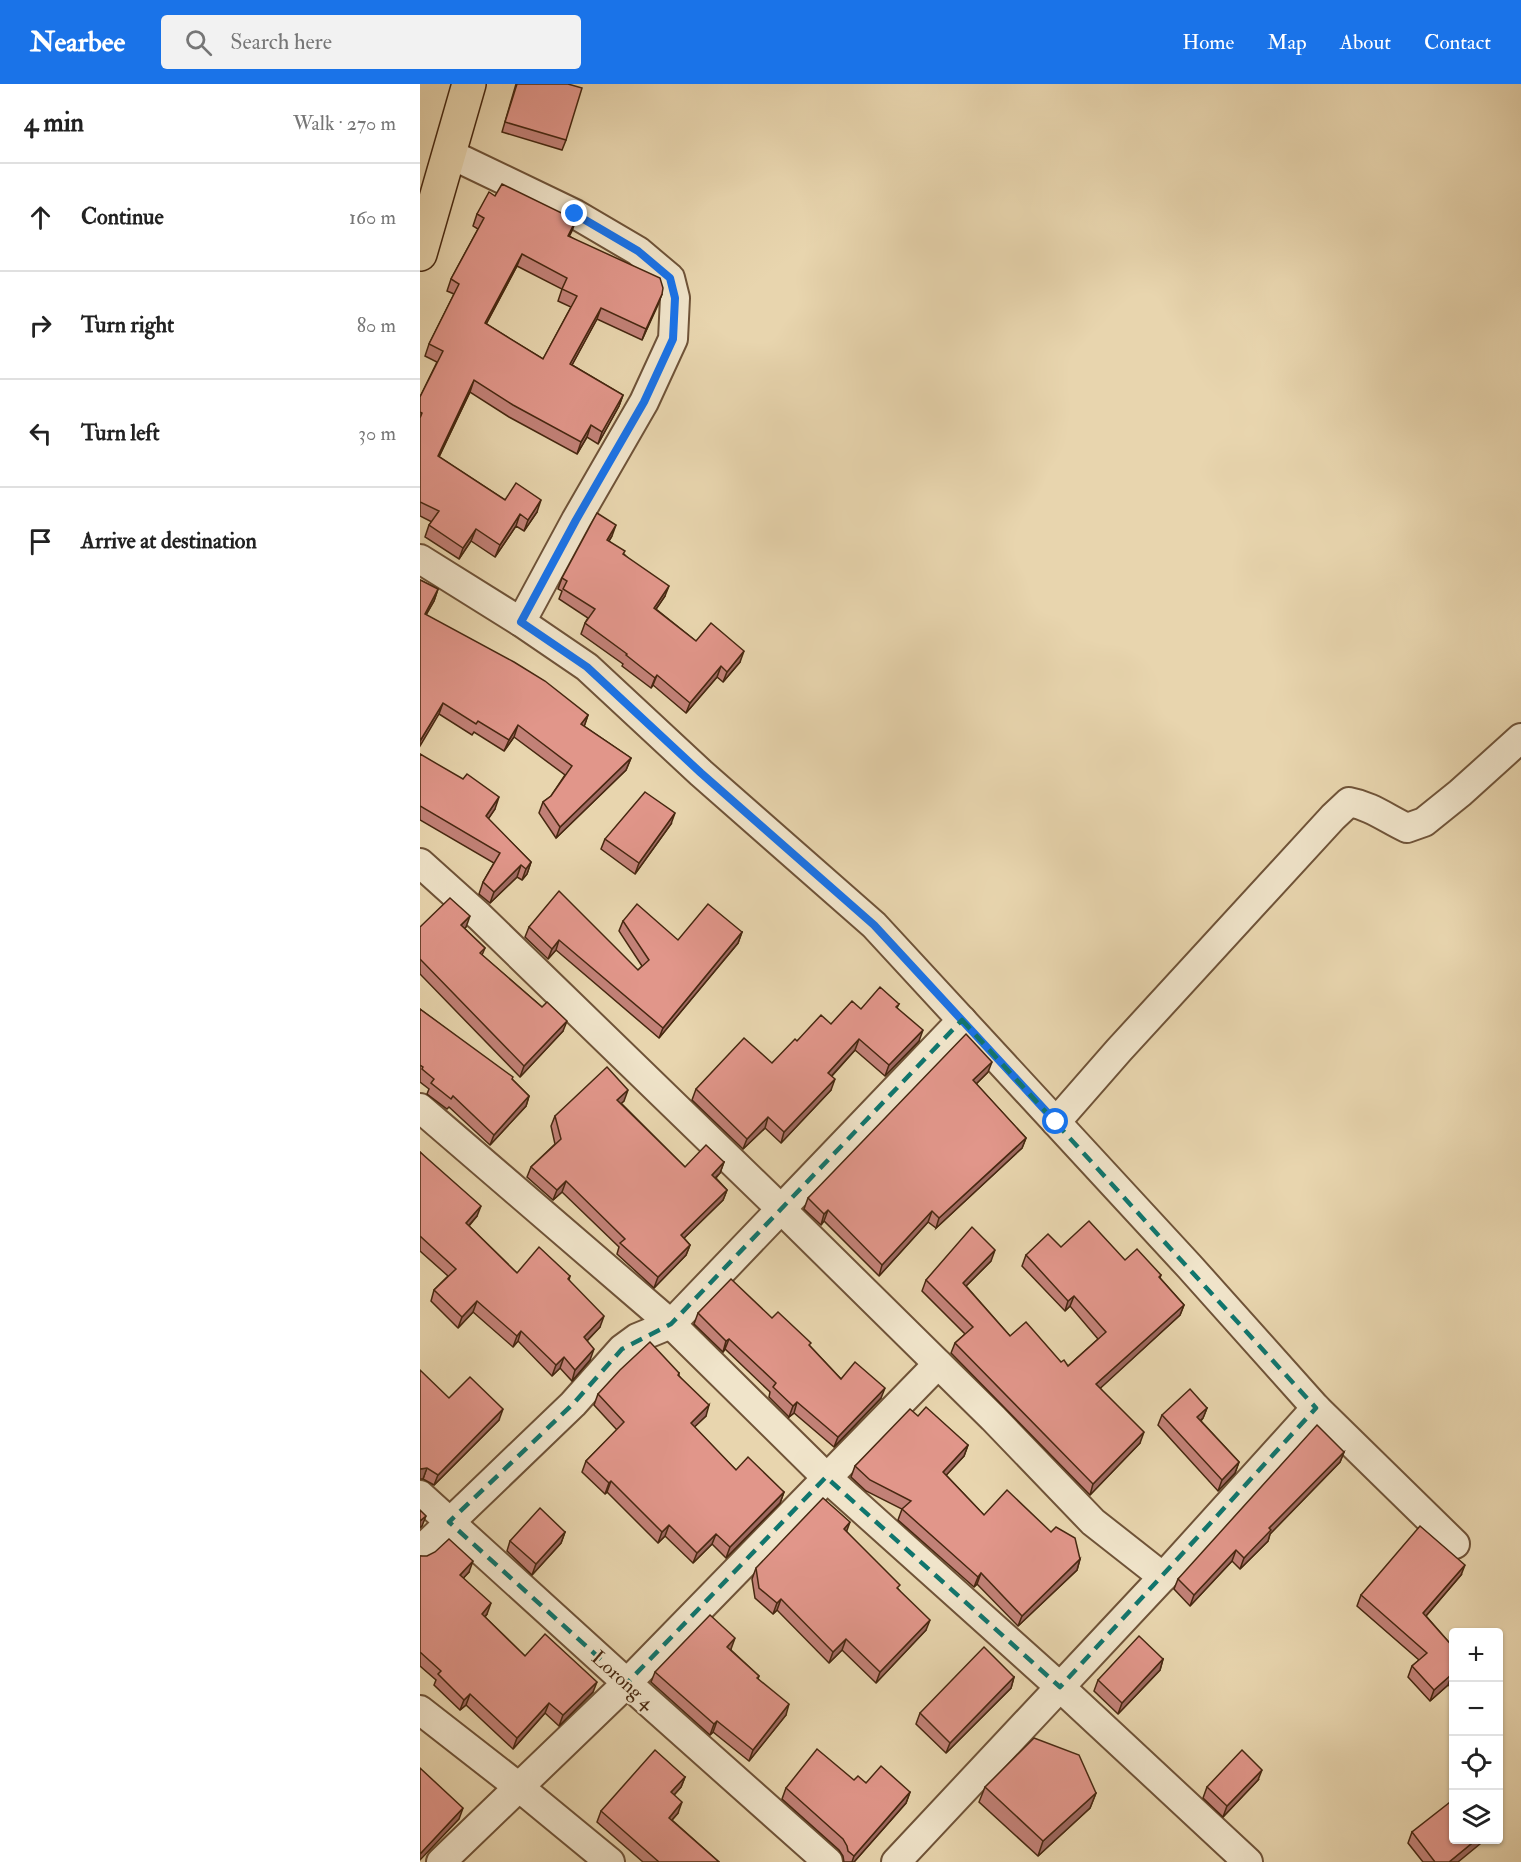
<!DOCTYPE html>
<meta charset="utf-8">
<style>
body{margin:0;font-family:"IM FELL Double Pica",serif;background:#f2f2f2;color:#222}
.controls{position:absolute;right:18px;bottom:18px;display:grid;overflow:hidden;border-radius:6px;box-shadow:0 2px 4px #0004}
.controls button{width:54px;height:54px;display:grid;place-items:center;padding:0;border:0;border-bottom:2px solid #e0e0e0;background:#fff;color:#222;font:30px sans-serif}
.stop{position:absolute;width:18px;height:18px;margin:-14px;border:4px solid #1a73e8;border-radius:50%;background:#fff}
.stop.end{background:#1a73e8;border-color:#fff;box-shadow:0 2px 6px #0008}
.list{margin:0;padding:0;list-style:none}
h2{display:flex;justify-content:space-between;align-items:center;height:78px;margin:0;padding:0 24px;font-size:26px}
h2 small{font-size:20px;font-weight:400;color:#767676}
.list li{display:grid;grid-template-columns:39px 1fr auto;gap:18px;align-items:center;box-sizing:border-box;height:108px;padding:0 24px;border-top:2px solid #e0e0e0}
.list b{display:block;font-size:22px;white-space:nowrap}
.list em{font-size:20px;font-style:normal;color:#767676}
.icon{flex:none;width:33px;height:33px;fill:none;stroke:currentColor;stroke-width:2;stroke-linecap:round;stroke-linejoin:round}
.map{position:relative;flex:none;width:1101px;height:1778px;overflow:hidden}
header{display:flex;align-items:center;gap:36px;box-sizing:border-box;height:84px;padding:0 30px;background:#1a73e8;color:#fff}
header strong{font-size:28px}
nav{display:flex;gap:33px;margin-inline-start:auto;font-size:21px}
.search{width:420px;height:54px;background:#f2f2f2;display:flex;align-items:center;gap:15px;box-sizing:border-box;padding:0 21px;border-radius:6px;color:#767676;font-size:22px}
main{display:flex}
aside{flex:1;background:#fff}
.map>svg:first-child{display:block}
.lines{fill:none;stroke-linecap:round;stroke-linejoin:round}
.street-casing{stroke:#6f5338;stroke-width:32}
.primary-casing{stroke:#472811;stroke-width:36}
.street{stroke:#f0e4ca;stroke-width:28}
.primary{stroke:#e8d5ae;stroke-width:33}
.wall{fill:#c28177;stroke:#472811;stroke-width:1.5;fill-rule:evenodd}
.shaded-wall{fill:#9e6961;stroke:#472811;stroke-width:1.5}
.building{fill:#e1968a;stroke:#472811;stroke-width:1.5;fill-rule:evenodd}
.route{stroke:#1a73e8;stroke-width:8}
.marked{fill:none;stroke:#0f766e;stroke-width:4.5;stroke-dasharray:12 8;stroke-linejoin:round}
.labels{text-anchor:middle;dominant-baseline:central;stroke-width:4.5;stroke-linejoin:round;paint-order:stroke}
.street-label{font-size:20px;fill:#472811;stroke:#f0e4ca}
</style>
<header>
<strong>Nearbee</strong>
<div class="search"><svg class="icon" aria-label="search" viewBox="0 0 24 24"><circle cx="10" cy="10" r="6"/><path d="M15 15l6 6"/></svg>Search here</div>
<nav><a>Home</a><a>Map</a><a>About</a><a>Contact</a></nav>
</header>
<main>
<aside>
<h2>4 min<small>Walk · 270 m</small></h2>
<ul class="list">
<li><svg class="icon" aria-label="ahead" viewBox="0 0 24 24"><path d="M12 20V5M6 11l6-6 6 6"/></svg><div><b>Continue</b></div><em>160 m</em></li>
<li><svg class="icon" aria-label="right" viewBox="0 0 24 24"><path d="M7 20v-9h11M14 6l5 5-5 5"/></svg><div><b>Turn right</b></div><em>80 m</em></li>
<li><svg class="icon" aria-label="left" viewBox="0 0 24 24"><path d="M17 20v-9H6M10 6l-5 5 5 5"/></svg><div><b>Turn left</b></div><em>30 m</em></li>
<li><svg class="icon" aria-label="arrive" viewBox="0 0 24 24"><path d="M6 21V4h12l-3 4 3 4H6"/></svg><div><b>Arrive at destination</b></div></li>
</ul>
</aside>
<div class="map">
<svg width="1101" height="1778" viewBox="0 0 1101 1778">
<rect width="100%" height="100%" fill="#e8d5ae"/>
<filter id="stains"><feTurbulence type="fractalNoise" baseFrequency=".00333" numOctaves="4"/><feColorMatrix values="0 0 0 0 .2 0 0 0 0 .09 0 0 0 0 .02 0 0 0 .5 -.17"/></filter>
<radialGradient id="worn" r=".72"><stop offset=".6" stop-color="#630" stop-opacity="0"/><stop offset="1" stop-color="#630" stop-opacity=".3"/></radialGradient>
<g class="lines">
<defs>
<g id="street">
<polyline points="30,70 155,130 218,167 250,194 255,214 253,255 224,318 156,436 101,538"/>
<polyline points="0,475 101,538 167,583 281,689 454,841 769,1182 896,1324 1035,1460"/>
<polyline points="0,779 59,832 360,1124 573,1334 673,1438 743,1493"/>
<polyline points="0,1024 251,1240 406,1393 640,1603 828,1778"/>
<path d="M636,1038l63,-72 214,-233 16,-15c22,4 37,16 58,26l17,-6 36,-29 61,-55"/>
<polyline points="0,1411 207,1599 408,1778"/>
<polyline points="0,1467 153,1320 202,1265 217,1254 251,1240 542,936"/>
<polyline points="0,1626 100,1704 190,1778"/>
<polyline points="21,1778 207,1599 518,1280"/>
<polyline points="476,1778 743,1493 896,1324"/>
</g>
<polyline id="primary" points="0,170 49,0"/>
</defs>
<use href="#street" class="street-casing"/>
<use href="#primary" class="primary-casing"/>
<use href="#street" class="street"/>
<use href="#primary" class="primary"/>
</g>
<g class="wall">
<polygon points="96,0 148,0 146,56 142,66 82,48"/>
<path d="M75,112l81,24 -7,16 93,58 -20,46 -45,-21 -25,46 51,30 -4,11 -21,38 -11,-7 -10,17 -68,-37 -39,-25 -31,65 66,43 32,12 -13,19 -8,-5 -21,31 -24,-16 -12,18 -34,-22 4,-12 3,-3 -12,-6v-119l17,-35 -12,-6 4,-12 25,-50 -7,-3 4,-12 27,-50 -5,-3 4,-12zM97,182l45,23 -4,12 13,6 -28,52 -57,-35z"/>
<polygon points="192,452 189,457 204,470 245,512 236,525 276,557 320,578 303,598 297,593 266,629 233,601 231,604 202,582 203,580 161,550 165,539 168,534 139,515 142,507 138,505 142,494"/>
<polygon points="0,496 18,505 14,517 6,531 168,631 164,642 211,674 206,686 136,754 119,729 123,718 131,712 145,691 94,653 84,667 54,648 52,651 19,630"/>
<polygon points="0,670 75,725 68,735 111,778 107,790 102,796 97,793 70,819 59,810 63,798 74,779 0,736"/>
<polygon points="251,740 215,790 181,765 185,755"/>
<polygon points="203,837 258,856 322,848 318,859 239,954 136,866 128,875 105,853 109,843 218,886 222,882 199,847"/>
<polygon points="0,843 46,843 44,844 65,864 62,871 122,923 143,947 100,993 0,890"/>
<polygon points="479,920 477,924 499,957 465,992 435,966 412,992 411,1006 361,1059 345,1044 323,1065 272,1016 276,1005 352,979 377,957 441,925"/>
<polygon points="0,925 93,996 109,1012 106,1022 70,1061 29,1023 27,1025 7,1010 9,1005 0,998"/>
<polygon points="568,988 556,1000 606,1054 602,1064 516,1144 508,1138 459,1192 404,1137 401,1141 384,1125 388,1114"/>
<polygon points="204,1017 201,1019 265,1083 304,1078 300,1089 296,1094 307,1106 303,1116 264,1154 270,1161 266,1171 234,1204 197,1170 199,1163 142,1108 133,1116 107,1093 111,1083 135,1060 131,1042 135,1032"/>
<polygon points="0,1068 57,1132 49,1142 97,1189 150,1192 149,1196 180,1243 167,1257 170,1276 152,1297 140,1284 132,1292 98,1257 93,1263 53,1228 38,1244 11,1217 14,1206 28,1192 0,1167"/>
<polygon points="641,1163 705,1176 741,1191 740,1194 764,1221 760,1231 680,1304 720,1359 670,1411 531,1269 535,1259 545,1250 502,1207 506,1196 571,1177 546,1202 590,1252 648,1282 678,1255 650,1222 645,1227 602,1182 606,1171"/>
<polygon points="278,1229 352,1234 390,1262 421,1295 461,1314 414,1363 374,1329 369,1333 349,1313 350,1308 305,1265 303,1268 274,1240"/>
<polygon points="259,1289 259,1292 286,1332 274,1343 316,1386 364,1408 360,1419 306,1474 292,1460 273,1479 245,1452 238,1459 187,1408 185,1410 162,1388 166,1377 197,1346 174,1321 178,1310"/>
<polygon points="29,1314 79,1336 14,1401 3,1395"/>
<polygon points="787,1324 783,1334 781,1337 819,1378 815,1389 798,1407 738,1341 742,1331"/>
<polygon points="498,1332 548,1361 544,1372 526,1391 564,1431 631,1448 660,1475 657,1486 598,1542 557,1500 554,1503 478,1436 482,1425 446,1407 431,1393 435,1382"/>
<polygon points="924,1368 920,1378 850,1450 848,1457 820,1485 812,1477 770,1522 754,1505 758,1495"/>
<polygon points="426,1447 479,1506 506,1546 456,1599 422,1566 409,1579 357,1526 353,1530 335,1514 332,1495 336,1484"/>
<polygon points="145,1448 141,1459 112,1491 87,1467 90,1457"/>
<polygon points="0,1472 49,1488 43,1494 67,1530 65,1533 105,1572 173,1608 139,1642 125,1629 93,1665 46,1621 40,1626 14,1601 16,1596 0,1582"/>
<polygon points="1041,1491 1006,1532 1034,1564 1034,1606 1028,1601 1010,1617 988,1593 992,1582 999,1576 937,1522 941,1511"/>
<polygon points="311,1565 311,1566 339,1592 338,1595 366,1631 329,1677 293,1648 290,1651 231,1598 235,1588"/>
<polygon points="743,1575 740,1586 698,1630 674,1607 678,1596"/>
<polygon points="594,1593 591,1604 526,1669 496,1640 500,1629"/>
<polygon points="265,1693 261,1703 254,1711 258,1729 252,1736 299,1778 223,1778 177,1738 181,1727"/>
<polygon points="434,1696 490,1708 486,1719 434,1778 424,1778 423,1772 419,1766 362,1715 366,1704"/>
<polygon points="838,1696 803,1733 783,1714 787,1703"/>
<polygon points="565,1703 676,1709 670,1724 618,1772 559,1718"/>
<polygon points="992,1748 1038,1778 1003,1778 988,1759"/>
</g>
<g class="shaded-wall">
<polygon points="156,136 152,147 144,163 148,152"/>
<polygon points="102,170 97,182 61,250 65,239"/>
<polygon points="242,210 238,221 222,256 226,245"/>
<polygon points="181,224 177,235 146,292 150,280"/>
<polygon points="54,296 50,308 14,383 18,372"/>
<polygon points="203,311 199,322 178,360 182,348"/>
<polygon points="171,341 167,353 157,370 161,358"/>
<polygon points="121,416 117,428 104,447 108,436"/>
<polygon points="100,430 96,442 75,473 80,461"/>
<polygon points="196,441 192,452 183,466 187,456"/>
<polygon points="56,445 51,457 39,475 43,464"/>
<polygon points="249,502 245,512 230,534 234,524"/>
<polygon points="18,505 14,517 0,541 5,530"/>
<polygon points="324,567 320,578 303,598 307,588"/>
<polygon points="301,582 297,593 266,629 270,619"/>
<polygon points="237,591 233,601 231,604 235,594"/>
<polygon points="23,619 19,630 0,662 0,657"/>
<polygon points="168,631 164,643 161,640"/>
<polygon points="98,641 94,653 84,667 89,656"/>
<polygon points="211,674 206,686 136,754 140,743"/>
<polygon points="79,713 75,725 62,744 66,732"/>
<polygon points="255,729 251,740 215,790 219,779"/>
<polygon points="111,778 107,790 102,796 106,785"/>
<polygon points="101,781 97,793 70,819 74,808"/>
<polygon points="50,832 46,843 37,852 41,841"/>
<polygon points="322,848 318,859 239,954 243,944"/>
<polygon points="139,856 136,866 128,875 132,865"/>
<polygon points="147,937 143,947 100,993 104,982"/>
<polygon points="503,946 499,957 465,992 469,981"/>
<polygon points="439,955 435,966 405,999 408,989"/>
<polygon points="572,978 568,988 549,1007 553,996"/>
<polygon points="415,995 411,1006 361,1059 364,1048"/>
<polygon points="208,1006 204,1017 194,1026 197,1016"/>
<polygon points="109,1012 106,1022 70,1061 74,1051"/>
<polygon points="348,1033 345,1044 323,1065 327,1055"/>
<polygon points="606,1054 602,1064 516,1144 519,1134"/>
<polygon points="304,1078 300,1089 288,1101 292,1091"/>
<polygon points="146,1097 142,1108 133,1116 137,1106"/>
<polygon points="307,1106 303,1116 257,1161 261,1151"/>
<polygon points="61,1122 57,1132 42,1149 46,1139"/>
<polygon points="408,1126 404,1137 401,1141 404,1130"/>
<polygon points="512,1127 508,1138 459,1192 462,1181"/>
<polygon points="270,1161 266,1171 234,1204 238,1193"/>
<polygon points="575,1166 571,1177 539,1209 543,1199"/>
<polygon points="654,1212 650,1222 645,1227 648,1217"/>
<polygon points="57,1217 53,1228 38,1244 42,1233"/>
<polygon points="764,1221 760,1231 673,1311 676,1300"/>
<polygon points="184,1232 180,1243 160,1264 164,1253"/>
<polygon points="101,1247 98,1257 93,1263 97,1252"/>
<polygon points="309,1255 305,1265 303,1268 306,1257"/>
<polygon points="174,1265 170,1276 152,1297 155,1286"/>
<polygon points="144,1273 140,1284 132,1292 136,1281"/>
<polygon points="465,1304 461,1314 414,1363 418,1353"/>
<polygon points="377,1318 374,1329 369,1333 373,1322"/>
<polygon points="289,1321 286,1332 267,1350 271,1339"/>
<polygon points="787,1324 783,1334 773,1343 777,1333"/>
<polygon points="83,1325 79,1336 14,1401 18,1391"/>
<polygon points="724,1348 720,1359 670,1411 673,1400"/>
<polygon points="548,1361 544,1372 519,1399 523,1388"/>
<polygon points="924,1368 920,1378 850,1450 848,1457 820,1485 824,1474 849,1444"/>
<polygon points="819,1378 815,1389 798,1407 802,1396"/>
<polygon points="7,1384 3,1395 0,1395 0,1385"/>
<polygon points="191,1397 187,1408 185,1410 189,1399"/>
<polygon points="364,1408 360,1419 306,1474 310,1463"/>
<polygon points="6,1432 2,1442 0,1444 0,1437"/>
<polygon points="430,1438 426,1449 424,1445"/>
<polygon points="249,1441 245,1452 238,1459 242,1448"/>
<polygon points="145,1448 141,1459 112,1491 116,1480"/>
<polygon points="296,1450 292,1460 273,1479 277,1469"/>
<polygon points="816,1466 812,1477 770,1522 774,1511"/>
<polygon points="660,1475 657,1486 598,1542 602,1532"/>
<polygon points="53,1477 49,1488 36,1502 40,1491"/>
<polygon points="1045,1481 1041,1491 999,1540 1003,1529"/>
<polygon points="561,1489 557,1500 554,1503 558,1493"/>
<polygon points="361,1515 357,1526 353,1530 357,1519"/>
<polygon points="71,1519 67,1530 58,1540 62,1530"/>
<polygon points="510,1536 506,1546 456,1599 460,1588"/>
<polygon points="315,1554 311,1565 304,1573 307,1563"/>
<polygon points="426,1555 422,1566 409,1579 413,1568"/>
<polygon points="743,1575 740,1586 698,1630 702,1619"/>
<polygon points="1032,1590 1028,1601 1010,1617 1014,1606"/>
<polygon points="594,1593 591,1604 526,1669 530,1659"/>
<polygon points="177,1598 173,1608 139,1642 143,1631"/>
<polygon points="50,1610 46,1621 40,1626 44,1616"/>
<polygon points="129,1619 125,1629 93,1665 97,1654"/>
<polygon points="369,1620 366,1631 329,1677 333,1666"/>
<polygon points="297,1637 293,1648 290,1651 294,1640"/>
<polygon points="842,1686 838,1696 803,1733 807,1722"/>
<polygon points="265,1693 261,1703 247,1719 251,1708"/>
<polygon points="490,1708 486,1719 434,1778 432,1778 434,1772"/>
<polygon points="676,1709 670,1724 618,1772 623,1757"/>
<polygon points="262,1718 258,1729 245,1744 249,1734"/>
<polygon points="43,1724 39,1735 0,1776 0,1770"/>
<polygon points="1057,1755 1066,1755 1038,1778 1029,1778"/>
</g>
<g class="building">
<polygon points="97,0 148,0 162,4 146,56 85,38"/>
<path d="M82,100l74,36 -8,16 92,42 3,10 -1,6 -16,35 -45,-21 -31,56 53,31 -21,37 -11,-7 -10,17 -68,-37 -39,-25 -36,76 67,44 11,-17 25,17 -13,20 -8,-6 -20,31 -24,-16 -13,19 -34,-23 10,-14 -19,-9v-84l2,-5 -2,-1v-15l23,-46 -14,-7 30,-60 -8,-5 33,-61 -7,-4 12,-22 6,4zM102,170l45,24 -5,11 15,7 -34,63 -58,-36z"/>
<polygon points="177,429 196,441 187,456 205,467 203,470 249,502 234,524 276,557 291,539 324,567 307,588 301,582 270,619 237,591 235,594 206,571 207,570 165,539 175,525 143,505 147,497 142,494"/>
<polygon points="0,496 18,505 5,530 94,578 125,597 168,631 161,640 211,674 140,743 123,718 131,712 152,682 98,641 89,656 58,637 56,640 23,619 0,657"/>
<polygon points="0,670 43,695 47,690 79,713 66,732 111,778 106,785 101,781 74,808 63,798 80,769 0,722"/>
<polygon points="225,708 255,729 219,779 185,755"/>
<polygon points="139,807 218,886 229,876 203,837 217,820 258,856 288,820 322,848 243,944 139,856 132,865 109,843"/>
<polygon points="30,814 50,832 41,841 65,864 60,869 122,923 127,918 147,937 104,982 0,875 0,843"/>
<polygon points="460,903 479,920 476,923 503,946 469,981 439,955 408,989 415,995 364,1048 348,1033 327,1055 276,1005 324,954 352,979 375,955 377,957 401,931 411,940 432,917 441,925"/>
<polygon points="0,925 93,993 92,995 109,1012 74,1051 33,1012 31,1015 11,999 14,995 2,985 3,983 0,981"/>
<polygon points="546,950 572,978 553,996 606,1054 519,1134 512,1127 462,1181 408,1126 404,1130 388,1114"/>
<polygon points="187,983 208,1006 197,1016 265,1083 286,1061 304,1078 292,1091 307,1106 261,1151 270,1161 238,1193 200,1159 205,1155 146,1097 137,1106 111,1083 141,1055 135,1032"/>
<polygon points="0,1068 61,1122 46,1139 97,1189 119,1163 150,1192 148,1195 184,1232 164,1253 174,1265 155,1286 144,1273 136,1281 101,1247 97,1252 57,1217 42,1233 14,1206 36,1185 0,1152"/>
<polygon points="669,1137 705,1176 717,1165 741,1191 739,1193 764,1221 676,1300 724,1348 673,1400 535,1259 553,1243 506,1196 552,1143 575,1166 543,1199 590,1252 606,1238 641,1278 644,1276 648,1282 686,1248 654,1212 648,1217 606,1171 628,1150 641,1163"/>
<polygon points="311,1195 352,1234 358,1228 391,1259 389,1261 421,1295 435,1278 465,1304 418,1353 377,1318 373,1322 353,1303 356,1299 309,1255 306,1257 278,1229"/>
<polygon points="230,1258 259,1289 258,1291 289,1321 271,1339 316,1386 328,1373 364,1408 310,1463 296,1450 277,1469 249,1441 242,1448 191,1397 189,1399 166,1377 204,1338 178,1310 200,1286"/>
<polygon points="0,1286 29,1314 50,1293 83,1325 18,1391 7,1384 0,1385"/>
<polygon points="770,1305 787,1324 777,1333 819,1378 802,1396 742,1331"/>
<polygon points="506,1323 548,1361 523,1388 564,1431 587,1406 631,1448 636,1443 655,1454 660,1475 602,1532 561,1489 558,1493 482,1425 491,1417 450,1396 435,1382 490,1325 498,1332"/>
<polygon points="897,1341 924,1368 849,1444 851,1446 824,1474 816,1466 774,1511 758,1495"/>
<polygon points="403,1414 430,1438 424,1445 480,1501 477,1504 510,1536 460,1588 426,1555 413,1568 361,1515 357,1519 339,1504 336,1484"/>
<polygon points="120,1424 145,1448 116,1480 90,1457"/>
<polygon points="0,1426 6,1432 0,1437"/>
<polygon points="1000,1442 1045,1481 1003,1529 1034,1564 1034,1592 1032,1590 1014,1606 992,1582 1007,1569 941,1511"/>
<polygon points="29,1455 53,1477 40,1491 71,1519 62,1530 105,1572 125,1550 177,1598 143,1631 129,1619 97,1654 50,1610 44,1616 18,1590 21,1587 0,1568 0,1472 7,1472 15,1468"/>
<polygon points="290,1531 315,1554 307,1563 339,1592 337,1594 369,1620 333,1666 297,1637 294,1640 235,1588"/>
<polygon points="719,1552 743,1575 702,1619 678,1596"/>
<polygon points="564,1563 594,1593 530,1659 500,1629"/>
<polygon points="614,1654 659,1671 676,1709 623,1757 565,1703"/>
<polygon points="397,1665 434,1696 438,1692 446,1699 461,1682 490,1708 434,1772 428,1767 427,1762 423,1755 366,1704"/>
<polygon points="235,1666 265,1693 251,1708 262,1718 249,1734 299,1778 239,1778 181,1727"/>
<polygon points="822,1666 842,1686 807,1722 787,1703"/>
<polygon points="0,1684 43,1724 0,1770"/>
<polygon points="1034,1715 1034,1755 1057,1755 1029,1778 1015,1778 992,1748"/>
</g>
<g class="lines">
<polyline class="route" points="155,130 218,167 250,194 255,214 253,255 224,318 156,436 101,538 167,583 281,689 454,841 636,1038"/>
</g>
<path class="marked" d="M542,936l354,388 -256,279 -234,-210 -199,206 -178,-161 124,-118 49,-55 49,-25z"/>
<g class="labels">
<g class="street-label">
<text transform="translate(203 1596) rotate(42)">Lorong 4</text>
</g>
</g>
<rect width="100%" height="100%" filter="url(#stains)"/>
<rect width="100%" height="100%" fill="url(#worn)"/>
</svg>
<div class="controls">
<button>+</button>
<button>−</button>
<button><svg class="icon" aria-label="locate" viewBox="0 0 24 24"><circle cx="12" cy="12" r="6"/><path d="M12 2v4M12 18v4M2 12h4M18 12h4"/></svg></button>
<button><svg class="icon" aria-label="layers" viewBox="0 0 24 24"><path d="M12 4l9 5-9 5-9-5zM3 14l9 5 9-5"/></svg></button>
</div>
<div class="stop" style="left:636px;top:1038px"></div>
<div class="stop end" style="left:155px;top:130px"></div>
</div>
</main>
